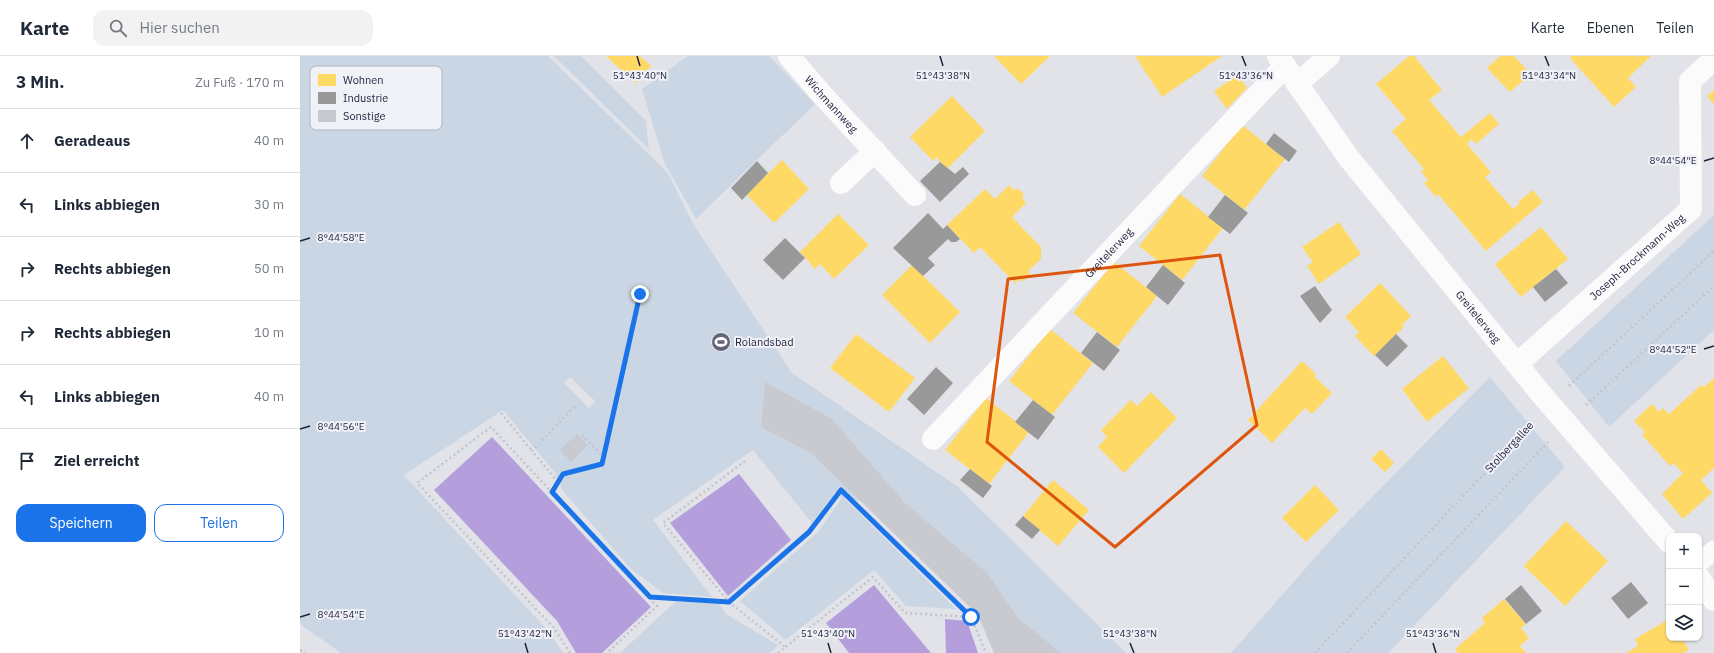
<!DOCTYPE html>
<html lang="de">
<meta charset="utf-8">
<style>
body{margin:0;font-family:"IBM Plex Sans",sans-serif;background:#f2f2f3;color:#1f2937}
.controls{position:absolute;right:12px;bottom:12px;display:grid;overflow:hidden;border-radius:8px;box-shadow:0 1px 3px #0004}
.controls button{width:36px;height:36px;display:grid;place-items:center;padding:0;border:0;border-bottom:1px solid #e0e1e3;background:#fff;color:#1f2937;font:20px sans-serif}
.stop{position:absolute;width:12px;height:12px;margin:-9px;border:3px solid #1a73e8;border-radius:50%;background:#fff}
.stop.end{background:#1a73e8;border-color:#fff;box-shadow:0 1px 4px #0008}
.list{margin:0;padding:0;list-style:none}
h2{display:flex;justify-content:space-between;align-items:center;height:52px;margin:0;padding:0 16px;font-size:17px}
h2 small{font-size:13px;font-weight:400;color:#747a83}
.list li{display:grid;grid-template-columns:26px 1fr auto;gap:12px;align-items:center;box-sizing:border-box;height:64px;padding:0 16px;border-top:1px solid #e0e1e3}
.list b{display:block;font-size:15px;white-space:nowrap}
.list em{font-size:13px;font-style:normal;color:#747a83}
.actions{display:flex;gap:8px;padding:12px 16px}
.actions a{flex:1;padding:9px 0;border:1px solid #1a73e8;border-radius:12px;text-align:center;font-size:14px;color:#1a73e8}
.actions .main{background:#1a73e8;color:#fff}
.icon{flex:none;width:22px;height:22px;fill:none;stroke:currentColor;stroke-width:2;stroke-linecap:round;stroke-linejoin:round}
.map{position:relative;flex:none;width:1414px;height:597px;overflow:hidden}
header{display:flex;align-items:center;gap:24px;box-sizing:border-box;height:56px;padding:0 20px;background:#fff;border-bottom:1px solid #e0e1e3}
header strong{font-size:19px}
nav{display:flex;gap:22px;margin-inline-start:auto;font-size:14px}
.search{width:280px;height:36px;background:#f2f2f3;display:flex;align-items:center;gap:10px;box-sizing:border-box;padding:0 14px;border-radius:12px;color:#747a83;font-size:15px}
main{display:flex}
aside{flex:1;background:#fff}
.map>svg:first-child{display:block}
.green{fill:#cad6e4;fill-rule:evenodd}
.water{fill:#b49fdc}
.homes{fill:#ffd966}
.industry{fill:#999}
.building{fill:#c9cad0}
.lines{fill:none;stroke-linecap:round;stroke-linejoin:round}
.path{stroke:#c3c4cc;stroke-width:2.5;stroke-dasharray:2 3;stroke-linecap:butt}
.service{stroke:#fbfbfc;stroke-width:19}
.minor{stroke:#fbfbfc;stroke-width:22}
.route{stroke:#1a73e8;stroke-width:5}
.marked{fill:none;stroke:#de560e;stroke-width:3;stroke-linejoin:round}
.ticks{fill:none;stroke:#1f203d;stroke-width:1.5}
.labels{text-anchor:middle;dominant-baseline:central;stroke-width:4;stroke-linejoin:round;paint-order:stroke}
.street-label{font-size:11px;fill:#1f203d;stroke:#f0f2f8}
.poi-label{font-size:11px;fill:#1f203d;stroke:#f0f2f8;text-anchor:start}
.key{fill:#f0f2f8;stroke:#b1b3c0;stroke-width:1}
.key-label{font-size:11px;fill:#1f203d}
.ticks-label{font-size:10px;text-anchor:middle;fill:#1f203d;stroke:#f0f2f8;stroke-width:4;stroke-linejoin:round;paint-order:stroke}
</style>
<header>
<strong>Karte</strong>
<div class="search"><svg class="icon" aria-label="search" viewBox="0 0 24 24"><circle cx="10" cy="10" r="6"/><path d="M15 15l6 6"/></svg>Hier suchen</div>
<nav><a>Karte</a><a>Ebenen</a><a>Teilen</a></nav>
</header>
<main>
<aside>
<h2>3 Min.<small>Zu Fuß · 170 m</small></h2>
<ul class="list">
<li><svg class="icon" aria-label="ahead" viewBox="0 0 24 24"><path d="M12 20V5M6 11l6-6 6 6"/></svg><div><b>Geradeaus</b></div><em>40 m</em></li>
<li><svg class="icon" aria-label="left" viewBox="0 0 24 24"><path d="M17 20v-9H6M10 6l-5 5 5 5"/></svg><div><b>Links abbiegen</b></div><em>30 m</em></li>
<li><svg class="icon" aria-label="right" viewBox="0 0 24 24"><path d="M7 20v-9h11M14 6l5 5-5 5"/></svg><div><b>Rechts abbiegen</b></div><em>50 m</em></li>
<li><svg class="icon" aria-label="right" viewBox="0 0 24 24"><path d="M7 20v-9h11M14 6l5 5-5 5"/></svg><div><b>Rechts abbiegen</b></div><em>10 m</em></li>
<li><svg class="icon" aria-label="left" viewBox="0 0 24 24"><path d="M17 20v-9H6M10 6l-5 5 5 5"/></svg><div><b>Links abbiegen</b></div><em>40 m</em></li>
<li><svg class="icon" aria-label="arrive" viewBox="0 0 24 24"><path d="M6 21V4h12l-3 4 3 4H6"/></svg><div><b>Ziel erreicht</b></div></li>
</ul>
<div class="actions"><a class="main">Speichern</a><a>Teilen</a></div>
</aside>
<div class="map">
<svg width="1414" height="597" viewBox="0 0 1414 597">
<rect width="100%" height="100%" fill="#e2e3e9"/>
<g class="green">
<path d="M0,0h248l120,117 25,51 99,149 165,113 169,167h-94l-160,-150 -28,-5 112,111 -50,-3 -32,-36 -105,83h-149l55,-51h43l8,12 52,31 8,-5 -46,-39 78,-69 24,-34 -7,-6 -23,31 -59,-73 -100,70 59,77 -49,-4 -32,-24 -69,-79 -6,-16 -53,-64 -99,65 145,157 14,21h-222l-41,-29zM270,321l25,24 -6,7 -25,-25z"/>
<polygon points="254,0 281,0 346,65 349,93"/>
<polygon points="388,0 469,0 515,48 396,163 365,108 342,33"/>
<polygon points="1414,159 1414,274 1309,371 1256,305"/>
<polygon points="1190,321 1265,411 1088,597 931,597 1035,479"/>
</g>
<g class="water">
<polygon points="192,381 351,551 302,597 276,597 257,565 134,434"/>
<polygon points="439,418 491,484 428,540 370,467"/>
<polygon points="574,529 631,597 549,597 526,567"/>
<polygon points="645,563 667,565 678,597 646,597"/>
</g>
<g class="homes">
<polygon points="306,0 340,0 351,10 335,27"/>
<polygon points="694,0 750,0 721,28"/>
<polygon points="835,0 922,0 862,41"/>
<polygon points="1109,0 1114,0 1142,34 1129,44 1161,81 1190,57 1199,68 1176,88 1172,83 1167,88 1191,116 1185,121 1213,153 1220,147 1218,146 1233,134 1243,146 1186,195 1138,138 1136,141 1124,127 1128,124 1121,115 1124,113 1092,75 1106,63 1076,28"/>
<polygon points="1200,0 1214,0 1231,18 1210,36 1187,12"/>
<polygon points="1272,0 1350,0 1350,1 1328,22 1336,31 1314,51 1270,2"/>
<polygon points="938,19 947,32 927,53 914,35"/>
<polygon points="1414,34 1414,48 1407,40"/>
<polygon points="652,40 685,75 647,113 636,101 633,105 610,81"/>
<polygon points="942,69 985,103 944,154 902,120"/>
<polygon points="482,104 509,133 474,167 446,138"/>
<polygon points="709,129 713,134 717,132 724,138 722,142 726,147 712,161 741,191 741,203 728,215 730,217 729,220 723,225 719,224 715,227 680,191 674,197 647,169 685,133 695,143"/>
<polygon points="880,138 923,172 882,224 839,190"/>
<polygon points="538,158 569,189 534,223 520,208 515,213 500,196"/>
<polygon points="1039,166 1061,198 1019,228 1007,210 1013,206 1002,191"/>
<polygon points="1241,171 1268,203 1221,241 1195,208"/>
<polygon points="814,206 857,240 817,291 773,257"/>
<polygon points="612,209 660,256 630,287 582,239"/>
<polygon points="1080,227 1111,260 1102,269 1104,271 1074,300 1055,280 1059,276 1045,261"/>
<polygon points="750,273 793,307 752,359 709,325"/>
<polygon points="556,278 615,322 589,356 530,312"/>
<polygon points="1143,300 1169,332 1127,366 1102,333"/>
<polygon points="1002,305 1016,318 1014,320 1032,337 1012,358 1005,352 972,387 948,364"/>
<polygon points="1414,322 1414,412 1401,424 1412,437 1383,463 1362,438 1383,417 1373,407 1370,410 1342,379 1345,376 1334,365 1352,348 1359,356 1363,352 1369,358 1401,329 1404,331"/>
<polygon points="851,336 877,362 824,417 798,391 807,381 801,374 831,344 837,350"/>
<polygon points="686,342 729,376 689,428 645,394"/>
<polygon points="1081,393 1094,407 1085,416 1071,403"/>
<polygon points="753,424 789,454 758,490 723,460"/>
<polygon points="1015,429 1039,454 1006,486 982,462"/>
<polygon points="1266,465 1308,505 1265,550 1224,510"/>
<polygon points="1204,543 1226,568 1221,572 1229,582 1220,590 1226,597 1158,597 1155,593 1185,567 1182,562"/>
<polygon points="1369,563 1369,582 1382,582 1389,594 1383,597 1326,597 1338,590 1335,583"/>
</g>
<g class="industry">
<polygon points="974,77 997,95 989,106 966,88"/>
<polygon points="457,105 468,117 442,144 431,132"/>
<polygon points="640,106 655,118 663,111 669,118 640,146 620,125"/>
<polygon points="925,139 948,157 930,178 908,161"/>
<polygon points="628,157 643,173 647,169 660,183 656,186 651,186 648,183 628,202 635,209 623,220 593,192"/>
<polygon points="485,182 505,202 483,224 463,204"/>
<polygon points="863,209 885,227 868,249 846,231"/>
<polygon points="1256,213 1268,227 1245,246 1233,231"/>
<polygon points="1015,230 1032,254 1020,267 1000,240"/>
<polygon points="797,276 820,294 804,315 781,297"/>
<polygon points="1096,278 1108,290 1087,311 1075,299"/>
<polygon points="636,311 653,327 624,359 607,343"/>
<polygon points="733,344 755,361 738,384 715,366"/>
<polygon points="670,413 692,430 683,442 660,424"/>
<polygon points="723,460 740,474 732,483 715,469"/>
<polygon points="1331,526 1348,547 1328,563 1311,542"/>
<polygon points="1221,529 1242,555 1226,568 1205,543"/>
</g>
<g class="building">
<polygon points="465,326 532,363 604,446 687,517 718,562 761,597 694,597 678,559 511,397 461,371"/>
<polygon points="277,378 288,389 271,406 260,394"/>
</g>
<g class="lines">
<g class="path">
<polyline points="1269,330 1414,195"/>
<polyline points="1286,349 1414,230"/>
<polyline points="201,357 232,395"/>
<polyline points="282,379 304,401"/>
<polyline points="445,405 363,467 429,546 485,591"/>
<polyline points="258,426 232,395 276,349"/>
<polyline points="252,436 263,418 302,408 340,238"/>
<polyline points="350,541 429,546 509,476 541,434 671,561"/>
<polyline points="0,594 5,597"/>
<polyline points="270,597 254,572 117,427 191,371 357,550 307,597"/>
<polyline points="478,597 573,521 605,557 671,561 686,597"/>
<polyline points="1015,597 1231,368"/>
<polyline points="1047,597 1248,386"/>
</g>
<polyline class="service" points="1399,507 1414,494"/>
<g class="minor">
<path id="s1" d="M489,0l36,42 90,97"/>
<path id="s2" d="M978,0l70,101 194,238 127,147"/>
<polyline points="997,28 1029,0"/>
<polyline points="541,127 575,95"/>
<path id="s3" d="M1217,308l174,-155 -1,-128 24,-22"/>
<path id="s4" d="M633,383l352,-373"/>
<polyline points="1399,522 1414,544"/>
</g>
</g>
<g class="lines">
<polyline class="route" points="340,238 302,408 263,418 252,436 350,541 429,546 509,476 541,434 671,561"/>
</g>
<path class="marked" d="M920,199l37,170 -142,122 -128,-105 21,-163z"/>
<path class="ticks" d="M337,0l3,10M640,0l3,10M942,0l4,10M1245,0l4,10M1404,105l10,-3M0,185l10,-3M1404,293l10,-3M0,373l10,-3M0,561l10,-3M225,587l3,10M528,587l3,10M830,587l4,10M1133,587l3,10"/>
<defs>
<symbol id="stadium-disc" viewBox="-11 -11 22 22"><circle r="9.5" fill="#636479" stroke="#f0f2f8"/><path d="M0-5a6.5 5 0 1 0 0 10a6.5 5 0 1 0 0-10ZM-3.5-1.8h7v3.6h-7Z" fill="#fff"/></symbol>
</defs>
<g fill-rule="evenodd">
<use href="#stadium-disc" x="410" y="275" width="22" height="22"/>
</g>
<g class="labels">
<g class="street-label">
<text stroke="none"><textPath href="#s1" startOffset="64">Wichmannweg</textPath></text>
<text stroke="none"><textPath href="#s4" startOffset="256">Greitelerweg</textPath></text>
<text stroke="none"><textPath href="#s3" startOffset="161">Joseph-Brockmann-Weg</textPath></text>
<text stroke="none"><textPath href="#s2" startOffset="329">Greitelerweg</textPath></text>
<text transform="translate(1209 391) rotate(-47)">Stolbergallee</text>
</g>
<g class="poi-label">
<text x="435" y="286">Rolandsbad</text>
</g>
</g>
<rect x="10" y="10" width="132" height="64" rx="6" class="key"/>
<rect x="18" y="18" width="18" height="12" fill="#ffd966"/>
<rect x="18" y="36" width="18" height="12" fill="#999"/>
<rect x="18" y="54" width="18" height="12" fill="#c9cad0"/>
<g class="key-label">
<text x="43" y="28">Wohnen</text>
<text x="43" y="46">Industrie</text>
<text x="43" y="64">Sonstige</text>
</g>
<g class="ticks-label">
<text x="340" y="23">51°43'40"N</text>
<text x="643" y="23">51°43'38"N</text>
<text x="946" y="23">51°43'36"N</text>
<text x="1249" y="23">51°43'34"N</text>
<text x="1373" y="108">8°44'54"E</text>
<text x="41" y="185">8°44'58"E</text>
<text x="1373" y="297">8°44'52"E</text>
<text x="41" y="374">8°44'56"E</text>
<text x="41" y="562">8°44'54"E</text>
<text x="225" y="581">51°43'42"N</text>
<text x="528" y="581">51°43'40"N</text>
<text x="830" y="581">51°43'38"N</text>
<text x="1133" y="581">51°43'36"N</text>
</g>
</svg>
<div class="controls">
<button>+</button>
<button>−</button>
<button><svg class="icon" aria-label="layers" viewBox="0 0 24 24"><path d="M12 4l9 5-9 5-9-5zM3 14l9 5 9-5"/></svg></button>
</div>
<div class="stop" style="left:671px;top:561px"></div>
<div class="stop end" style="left:340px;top:238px"></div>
</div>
</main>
